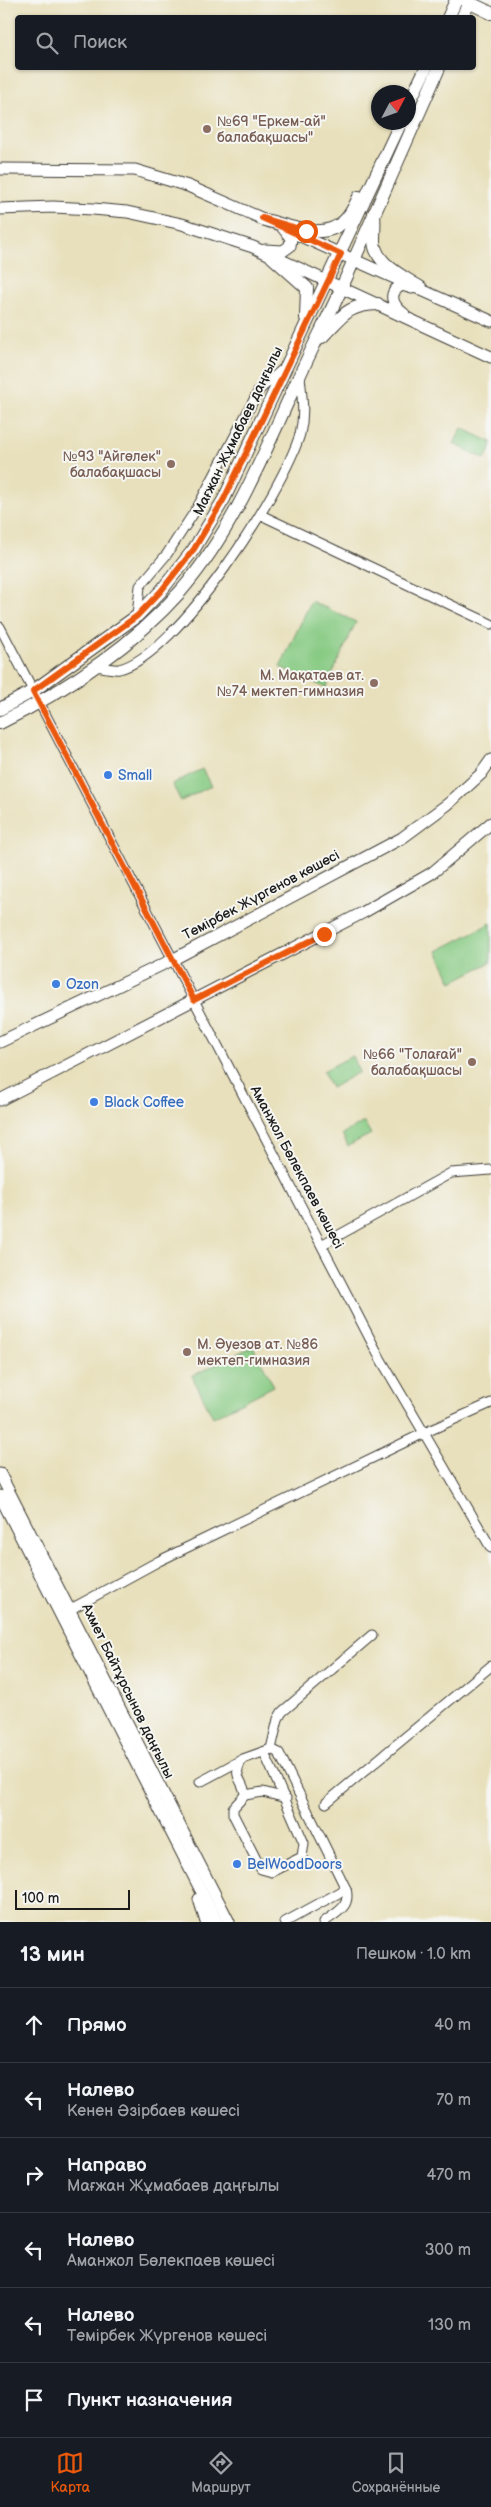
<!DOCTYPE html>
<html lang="ru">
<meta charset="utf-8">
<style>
body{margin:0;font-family:"Balsamiq Sans",sans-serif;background:#242831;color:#f1f3f6}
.compass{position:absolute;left:371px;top:85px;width:45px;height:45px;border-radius:50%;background:#171b24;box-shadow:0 1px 4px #0004;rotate:49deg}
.scale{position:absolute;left:15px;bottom:12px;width:115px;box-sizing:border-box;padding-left:5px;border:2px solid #1c1c1c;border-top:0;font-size:14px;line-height:18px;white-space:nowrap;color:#1c1c1c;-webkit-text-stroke:4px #f6f6f2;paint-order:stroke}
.stop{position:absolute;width:15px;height:15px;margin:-11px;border:4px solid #ea580c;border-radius:50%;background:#fff}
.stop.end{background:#ea580c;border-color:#fff;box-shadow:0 1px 5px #0008}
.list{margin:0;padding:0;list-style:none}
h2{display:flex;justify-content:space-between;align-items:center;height:65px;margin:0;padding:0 20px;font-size:21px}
h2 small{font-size:16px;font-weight:400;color:#9ea1a6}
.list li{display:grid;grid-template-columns:32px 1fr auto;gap:15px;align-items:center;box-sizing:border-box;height:75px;padding:0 20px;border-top:1px solid #363941}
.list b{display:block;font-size:19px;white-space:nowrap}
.list p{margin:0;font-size:16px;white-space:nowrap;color:#9ea1a6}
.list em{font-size:16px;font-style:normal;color:#9ea1a6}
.icon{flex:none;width:28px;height:28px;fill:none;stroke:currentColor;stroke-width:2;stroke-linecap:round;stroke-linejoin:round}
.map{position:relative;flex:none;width:491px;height:1922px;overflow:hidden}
.search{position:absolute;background:#171b24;box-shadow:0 1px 4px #0004;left:15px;right:15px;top:15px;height:55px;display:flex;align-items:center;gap:12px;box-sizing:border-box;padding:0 18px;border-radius:5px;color:#9ea1a6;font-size:19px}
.sheet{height:515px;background:#171b24}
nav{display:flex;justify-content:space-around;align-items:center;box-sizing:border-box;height:70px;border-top:1px solid #363941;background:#171b24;font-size:14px;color:#9ea1a6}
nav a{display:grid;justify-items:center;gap:2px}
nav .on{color:#ea580c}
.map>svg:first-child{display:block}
.green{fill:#88cb84;stroke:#527450}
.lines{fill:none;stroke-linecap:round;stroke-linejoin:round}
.minor-casing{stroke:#3b3934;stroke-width:11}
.tertiary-casing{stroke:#3b3934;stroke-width:13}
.secondary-casing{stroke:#3b3934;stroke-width:14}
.minor{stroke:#fff;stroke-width:9}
.tertiary{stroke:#fff;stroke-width:11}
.secondary{stroke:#fff;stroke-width:12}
.route{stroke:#ea580c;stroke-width:6}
.education-dot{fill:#8d6e63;stroke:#f6f6f2;stroke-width:2}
.shop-dot{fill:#3f7fe0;stroke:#f6f6f2;stroke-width:2}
.labels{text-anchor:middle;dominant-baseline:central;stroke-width:4;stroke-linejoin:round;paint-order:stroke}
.education-label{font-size:14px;fill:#785e54;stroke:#f6f6f2;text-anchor:end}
.street-label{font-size:14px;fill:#1c1c1c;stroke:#f6f6f2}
.shop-label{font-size:14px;fill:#366cbe;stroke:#f6f6f2;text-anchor:start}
</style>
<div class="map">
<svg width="491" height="1922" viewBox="0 0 491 1922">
<rect width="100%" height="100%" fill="#f6f6f2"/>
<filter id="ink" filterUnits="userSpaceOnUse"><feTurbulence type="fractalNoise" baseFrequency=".02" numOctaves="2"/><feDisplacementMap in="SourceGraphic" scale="10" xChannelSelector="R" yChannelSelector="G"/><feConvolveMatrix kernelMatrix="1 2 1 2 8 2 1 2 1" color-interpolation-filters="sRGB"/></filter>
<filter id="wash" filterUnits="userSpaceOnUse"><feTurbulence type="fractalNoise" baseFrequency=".0096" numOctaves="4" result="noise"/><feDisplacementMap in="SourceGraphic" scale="20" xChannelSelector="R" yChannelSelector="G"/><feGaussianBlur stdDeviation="1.12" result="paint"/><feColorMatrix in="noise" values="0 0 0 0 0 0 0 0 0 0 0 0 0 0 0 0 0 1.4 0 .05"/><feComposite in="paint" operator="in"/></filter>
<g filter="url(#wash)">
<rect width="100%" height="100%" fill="#e8e0bc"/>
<g class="green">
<polygon points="462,428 491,442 491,448 485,459 454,444"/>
<polygon points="311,601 356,622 326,688 280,667"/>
<polygon points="202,769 211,786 181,801 172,784"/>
<polygon points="491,923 491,962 452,982 437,951"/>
<polygon points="352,1056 359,1072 331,1088 323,1071"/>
<polygon points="364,1122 371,1134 348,1146 342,1134"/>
<polygon points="253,1346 274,1386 213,1417 192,1376"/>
</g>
</g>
<g filter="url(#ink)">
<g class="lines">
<defs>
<g id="minor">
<polyline points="261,515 491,624"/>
<polyline points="137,616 140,586 167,554 197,508 259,390 283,369"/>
<polyline points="0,627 380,1358 424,1433 159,1561 71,1609"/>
<path d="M97,666c6,1 16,4 22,3 58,-13 165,-180 181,-235 5,-20 2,-37 0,-57"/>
<polyline points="323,1244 451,1173 491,1170"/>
<polyline points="491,1403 424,1433 491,1548"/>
<polyline points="271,1749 278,1719 282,1712 372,1635"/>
<path d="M242,1760c-11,18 2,19 3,35l-12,13v6l28,55 11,3 30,-15 2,-14 -40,-91"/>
<path d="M200,1782l43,-23 28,-10 8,4 67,136c5,18 -9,23 -22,33"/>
<polyline points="245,1795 263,1792 286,1798"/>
<polyline points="326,1803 491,1666"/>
<polyline points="285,1922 346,1889"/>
</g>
<g id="tertiary">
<polyline points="0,169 135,170 188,186 270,222"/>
<polyline points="0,209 53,207 93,209 127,212 182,224 253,247 491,357"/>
<polyline points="287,230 491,321"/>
<polyline points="265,250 283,251 290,246 291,238 283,228"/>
<path d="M404,314c-12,-9 -17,-21 -2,-29l10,3"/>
<polyline points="0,1042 172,960 402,838 448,804 481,774 491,760"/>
<polyline points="0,1100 364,912 432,873 491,823"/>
<polyline points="0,1474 229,1922"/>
<polyline points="0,1496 217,1922"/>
<polyline points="199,1899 206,1922"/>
</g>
<g id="secondary">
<polyline points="464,0 491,13"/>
<polyline points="448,18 456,0"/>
<polyline points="462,18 470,0"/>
<polyline points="408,105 426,68"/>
<path d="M374,213c1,10 0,19 0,28 1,23 30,36 47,47"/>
<path d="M262,219c25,6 61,23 82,2 7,-6 11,-16 15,-24"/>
<polyline points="272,257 307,288 306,318"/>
<path d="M322,337c21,-21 24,-32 56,-33"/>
<polyline points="0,709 33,691 137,616 161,591 194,549 224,499 401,122"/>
<path d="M0,723c66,-33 130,-75 180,-131 54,-62 84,-139 118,-213 14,-31 30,-61 44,-92 33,-73 64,-146 97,-219"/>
</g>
</defs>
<use href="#minor" class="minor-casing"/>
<use href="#tertiary" class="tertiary-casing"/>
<use href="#secondary" class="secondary-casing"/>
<use href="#minor" class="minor"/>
<use href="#tertiary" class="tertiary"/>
<use href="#secondary" class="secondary"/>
</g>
</g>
<g class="lines" filter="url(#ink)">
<polyline class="route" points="306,231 262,218 341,254 224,499 194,549 161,591 137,616 33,691 194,1000 324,934"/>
</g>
<g class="education-dot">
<circle cx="207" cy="129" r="5"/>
<circle cx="171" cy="464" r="5"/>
<circle cx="374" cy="683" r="5"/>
<circle cx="472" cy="1062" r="5"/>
<circle cx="187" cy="1352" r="5"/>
</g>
<g class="shop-dot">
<circle cx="108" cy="775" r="5"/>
<circle cx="56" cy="984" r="5"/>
<circle cx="94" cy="1102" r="5"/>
<circle cx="237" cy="1864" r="5"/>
</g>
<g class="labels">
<g class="education-label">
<text x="217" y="121" text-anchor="start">№69 "Еркем-ай"<tspan x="217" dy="16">балабақшасы"</tspan></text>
<text x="161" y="456">№93 "Айгөлек"<tspan x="161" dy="16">балабақшасы</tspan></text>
<text x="364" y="675">М. Мақатаев ат.<tspan x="364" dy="16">№74 мектеп-гимназия</tspan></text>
<text x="462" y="1054">№66 "Толағай"<tspan x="462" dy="16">балабақшасы</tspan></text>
<text x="197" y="1344" text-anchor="start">М. Әуезов ат. №86<tspan x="197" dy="16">мектеп-гимназия</tspan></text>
</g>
<g class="street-label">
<text transform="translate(238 431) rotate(-64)">Мағжан Жұмабаев даңғылы</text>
<text transform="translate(261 895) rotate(-28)">Темірбек Жүргенов көшесі</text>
<text transform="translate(297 1167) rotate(62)">Аманжол Бөлекпаев көшесі</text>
<text transform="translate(128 1691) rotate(64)">Ахмет Байтұрсынов даңғылы</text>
</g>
<g class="shop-label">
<text x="118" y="775">Small</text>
<text x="66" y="984">Ozon</text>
<text x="104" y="1102">Black Coffee</text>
<text x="247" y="1864">BelWoodDoors</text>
</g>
</g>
</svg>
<svg class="compass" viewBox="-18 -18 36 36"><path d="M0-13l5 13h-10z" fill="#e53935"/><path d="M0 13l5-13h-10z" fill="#9ea1a6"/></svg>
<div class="scale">100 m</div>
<div class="stop" style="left:306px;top:231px"></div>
<div class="stop end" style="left:324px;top:934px"></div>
<div class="search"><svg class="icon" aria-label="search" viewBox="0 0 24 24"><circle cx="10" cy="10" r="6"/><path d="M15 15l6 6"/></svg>Поиск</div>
</div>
<section class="sheet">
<h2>13 мин<small>Пешком · 1.0 km</small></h2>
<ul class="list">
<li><svg class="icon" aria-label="ahead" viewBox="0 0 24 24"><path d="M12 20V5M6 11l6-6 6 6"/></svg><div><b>Прямо</b></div><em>40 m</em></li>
<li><svg class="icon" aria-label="left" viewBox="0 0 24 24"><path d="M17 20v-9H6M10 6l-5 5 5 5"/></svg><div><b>Налево</b><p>Кенен Әзірбаев көшесі</p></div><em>70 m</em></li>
<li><svg class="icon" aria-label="right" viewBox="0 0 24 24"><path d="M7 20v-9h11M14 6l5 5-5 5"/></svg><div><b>Направо</b><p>Мағжан Жұмабаев даңғылы</p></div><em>470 m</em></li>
<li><svg class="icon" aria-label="left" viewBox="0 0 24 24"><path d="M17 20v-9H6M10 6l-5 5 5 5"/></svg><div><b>Налево</b><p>Аманжол Бөлекпаев көшесі</p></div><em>300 m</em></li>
<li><svg class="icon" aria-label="left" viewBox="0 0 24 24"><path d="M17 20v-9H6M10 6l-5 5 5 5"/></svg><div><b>Налево</b><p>Темірбек Жүргенов көшесі</p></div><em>130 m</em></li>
<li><svg class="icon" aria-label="arrive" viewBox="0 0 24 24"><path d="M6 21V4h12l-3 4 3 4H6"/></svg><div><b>Пункт назначения</b></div></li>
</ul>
</section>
<nav>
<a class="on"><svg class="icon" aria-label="map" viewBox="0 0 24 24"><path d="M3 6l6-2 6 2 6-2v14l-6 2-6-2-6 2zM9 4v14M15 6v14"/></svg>Карта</a>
<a><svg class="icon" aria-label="directions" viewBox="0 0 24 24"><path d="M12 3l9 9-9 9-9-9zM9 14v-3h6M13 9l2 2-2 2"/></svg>Маршрут</a>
<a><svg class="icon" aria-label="saved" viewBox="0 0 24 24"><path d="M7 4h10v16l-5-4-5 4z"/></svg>Сохранённые</a>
</nav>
